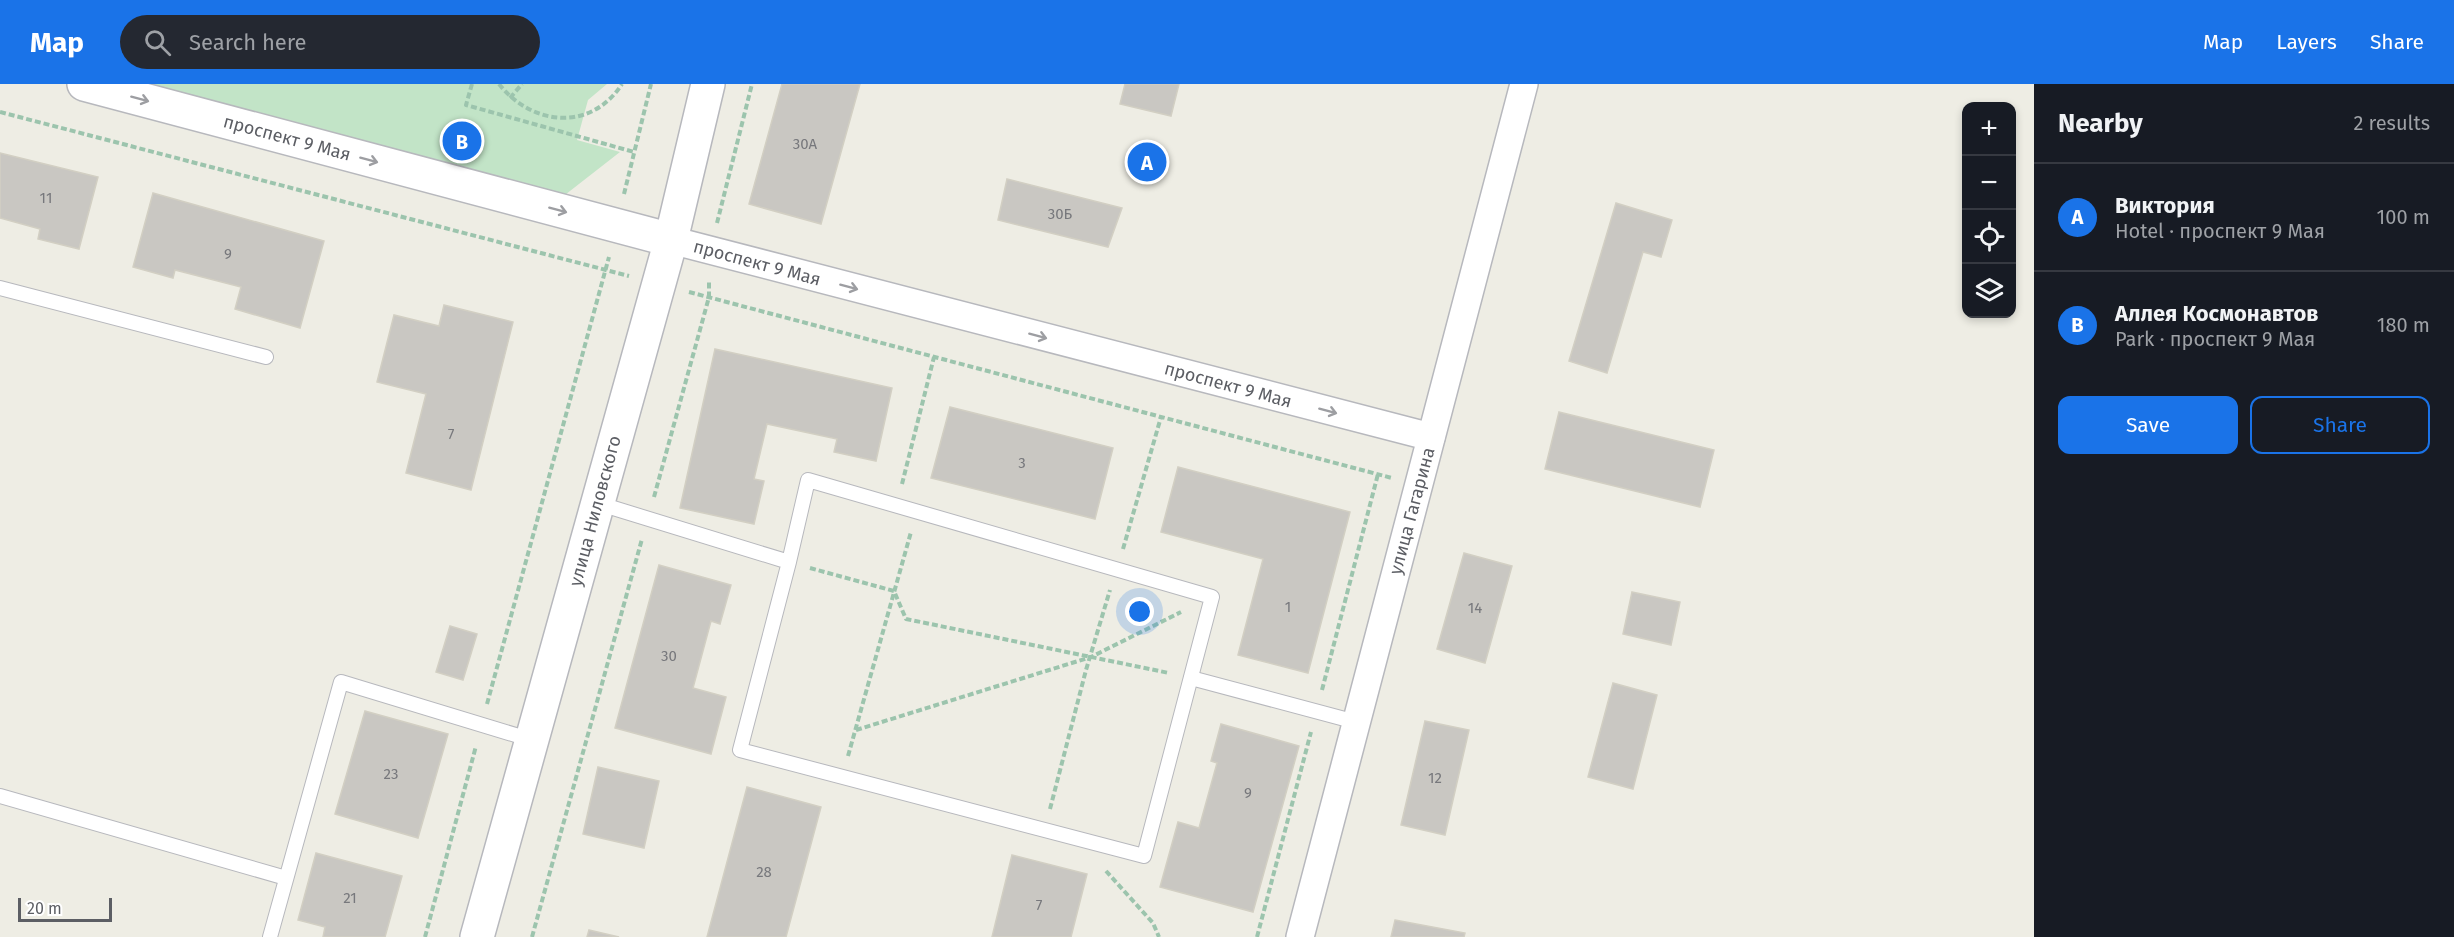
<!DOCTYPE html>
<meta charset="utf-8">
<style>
body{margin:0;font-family:"Fira Sans",sans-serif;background:#242831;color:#f1f3f6}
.controls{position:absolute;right:18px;top:18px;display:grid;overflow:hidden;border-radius:12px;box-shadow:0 3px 9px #0003}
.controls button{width:54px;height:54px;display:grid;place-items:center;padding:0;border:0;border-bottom:2px solid #363941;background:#171b24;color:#f1f3f6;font:30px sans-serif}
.scale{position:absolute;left:18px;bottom:15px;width:94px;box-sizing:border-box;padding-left:6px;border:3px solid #5c5e64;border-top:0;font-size:16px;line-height:21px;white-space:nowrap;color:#5c5e64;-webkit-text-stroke:4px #fff;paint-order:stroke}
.you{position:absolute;left:1140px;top:528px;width:21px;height:21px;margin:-15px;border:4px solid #fff;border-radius:50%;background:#1a73e8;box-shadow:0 0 0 9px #1a73e833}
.badge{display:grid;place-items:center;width:39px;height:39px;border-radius:50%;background:#1a73e8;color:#fff;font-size:20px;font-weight:700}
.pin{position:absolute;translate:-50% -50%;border:3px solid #fff;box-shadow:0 2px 6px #0006}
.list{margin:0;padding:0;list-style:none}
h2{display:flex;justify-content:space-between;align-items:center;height:78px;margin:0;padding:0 24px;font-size:26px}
h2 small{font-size:20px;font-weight:400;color:#9ea1a6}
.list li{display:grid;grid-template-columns:39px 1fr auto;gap:18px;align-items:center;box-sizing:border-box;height:108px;padding:0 24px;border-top:2px solid #363941}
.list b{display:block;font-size:22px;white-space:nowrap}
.list p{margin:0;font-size:20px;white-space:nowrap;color:#9ea1a6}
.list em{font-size:20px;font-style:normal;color:#9ea1a6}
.actions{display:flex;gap:12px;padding:18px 24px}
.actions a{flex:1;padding:14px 0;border:2px solid #1a73e8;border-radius:12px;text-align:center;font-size:21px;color:#1a73e8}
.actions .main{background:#1a73e8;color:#fff}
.icon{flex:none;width:33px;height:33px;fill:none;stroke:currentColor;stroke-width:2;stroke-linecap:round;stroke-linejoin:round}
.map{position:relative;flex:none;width:2034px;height:853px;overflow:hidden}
header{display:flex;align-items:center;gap:36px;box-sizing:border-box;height:84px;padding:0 30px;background:#1a73e8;color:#fff}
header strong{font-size:28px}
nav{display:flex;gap:33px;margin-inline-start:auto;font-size:21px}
.search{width:420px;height:54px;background:#242831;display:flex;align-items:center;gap:15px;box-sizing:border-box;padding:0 21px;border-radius:33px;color:#9ea1a6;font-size:22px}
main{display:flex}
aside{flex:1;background:#171b24}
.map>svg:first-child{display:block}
.green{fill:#c2e4c7}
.building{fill:#c9c7c2;stroke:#d2cfc3;stroke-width:1.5}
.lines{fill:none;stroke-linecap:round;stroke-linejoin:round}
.service-casing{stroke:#b7b8bd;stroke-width:16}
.minor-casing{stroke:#b7b8bd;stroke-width:30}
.tertiary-casing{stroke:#b7b8bd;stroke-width:36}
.path{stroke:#9cc4ad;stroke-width:4;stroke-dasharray:6 3;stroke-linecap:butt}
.service{stroke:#fff;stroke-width:14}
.minor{stroke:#fff;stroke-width:27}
.tertiary{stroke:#fff;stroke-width:33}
.oneway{stroke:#9d9ea2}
.labels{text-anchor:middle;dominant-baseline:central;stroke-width:5;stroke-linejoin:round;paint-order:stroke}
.number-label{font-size:15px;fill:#77787c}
.street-label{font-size:18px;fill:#5c5e64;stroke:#fff}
</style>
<header>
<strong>Map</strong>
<div class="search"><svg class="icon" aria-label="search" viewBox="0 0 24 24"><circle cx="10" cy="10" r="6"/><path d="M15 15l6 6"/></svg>Search here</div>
<nav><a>Map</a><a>Layers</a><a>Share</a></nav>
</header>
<main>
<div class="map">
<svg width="2034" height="853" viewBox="0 0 2034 853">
<rect width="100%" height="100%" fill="#eeede4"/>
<polygon class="green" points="135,0 607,0 588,16 577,56 620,68 561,114"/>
<g class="building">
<polygon points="782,0 860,0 821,140 749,120"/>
<polygon points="1125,0 1179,0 1171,32 1120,20"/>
<polygon points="0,69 98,93 79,165 38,155 40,145 0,134"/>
<polygon points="1007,95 1122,124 1108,163 998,136"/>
<polygon points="153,109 324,157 300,244 235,225 241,203 175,186 173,194 133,183"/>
<polygon points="1616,119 1672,136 1661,173 1643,168 1607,289 1569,277"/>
<polygon points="444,221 513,238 471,406 406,389 426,310 377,298 394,231 439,242"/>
<polygon points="715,265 892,304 876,377 834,368 837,355 767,340 754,395 764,397 754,440 680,424"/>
<polygon points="950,323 1113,364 1095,435 931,394"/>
<polygon points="1559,328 1714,366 1700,423 1545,385"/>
<polygon points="1178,383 1350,428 1308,589 1238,571 1263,475 1161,448"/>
<polygon points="1464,469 1512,482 1485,579 1437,565"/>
<polygon points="659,481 731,501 720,540 711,537 693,604 726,613 711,670 615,644"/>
<polygon points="1632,508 1680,518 1671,561 1623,550"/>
<polygon points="450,542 477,550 463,596 436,588"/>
<polygon points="1613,599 1657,611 1633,705 1588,693"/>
<polygon points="365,627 448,650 418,754 335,730"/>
<polygon points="1425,637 1469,646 1445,751 1401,741"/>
<polygon points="1221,640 1299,662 1253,828 1160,803 1178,738 1199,744 1217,679 1211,677"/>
<polygon points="598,683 659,697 644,764 583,750"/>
<polygon points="747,703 821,723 786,853 707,853"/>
<polygon points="316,769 402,792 385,853 323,853 325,843 298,836"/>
<polygon points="1012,771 1087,790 1071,853 992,853"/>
<polygon points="1395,836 1465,849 1464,853 1391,853"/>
<polygon points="589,846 619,853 587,853"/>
</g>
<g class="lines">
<defs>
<g id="service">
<polyline points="0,204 266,273"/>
<polyline points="597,419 789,478 808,396 1212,513 1144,772 740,666 789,478"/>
<polyline points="1191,594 1356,638"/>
<polyline points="0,712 286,794"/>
<polyline points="270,853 341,598 532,656"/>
</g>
<g id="minor">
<polyline points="671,156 1431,353"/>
<polyline points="1300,853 1524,0"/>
</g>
<g id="tertiary">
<polyline points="84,0 671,156"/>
<polyline points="477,853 671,156 708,0"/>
</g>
</defs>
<use href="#service" class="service-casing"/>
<use href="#minor" class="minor-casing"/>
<use href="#tertiary" class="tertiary-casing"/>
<g class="path">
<polyline points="472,0 466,21 634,68"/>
<path d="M499,0c33,42 92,48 123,0"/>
<polyline points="510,14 522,0"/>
<polyline points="0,28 629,192"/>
<polyline points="624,110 651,0"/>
<polyline points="717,139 752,0"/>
<polyline points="689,208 1392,394"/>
<polyline points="902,400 934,273"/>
<polyline points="654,413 709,213 709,197"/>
<polyline points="1123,465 1161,333"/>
<polyline points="810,484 894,507 906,535 1169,589"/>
<polyline points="1322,606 1378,390"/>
<polyline points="487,620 609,173"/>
<polyline points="856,646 1091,573 1181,528"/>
<polyline points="848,672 911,448"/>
<polyline points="1050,725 1086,586 1110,506"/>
<polyline points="1106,787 1153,839 1159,853"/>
<polyline points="425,853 476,662"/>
<polyline points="532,853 642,455"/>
<polyline points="1257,853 1311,648"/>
</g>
<use href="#service" class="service"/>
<use href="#minor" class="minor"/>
<use href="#tertiary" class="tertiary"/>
</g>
<defs><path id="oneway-shaft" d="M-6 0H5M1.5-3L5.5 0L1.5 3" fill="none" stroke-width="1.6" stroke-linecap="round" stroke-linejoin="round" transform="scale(1.5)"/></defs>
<g class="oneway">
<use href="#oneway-shaft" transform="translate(140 15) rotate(15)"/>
<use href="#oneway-shaft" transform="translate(369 76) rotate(15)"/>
<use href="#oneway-shaft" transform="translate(558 126) rotate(15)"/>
<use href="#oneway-shaft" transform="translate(849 203) rotate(15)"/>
<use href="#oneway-shaft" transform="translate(1038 252) rotate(15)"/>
<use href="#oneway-shaft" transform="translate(1328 327) rotate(15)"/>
</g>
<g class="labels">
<g class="number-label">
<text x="805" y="60">30А</text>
<text x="46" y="114">11</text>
<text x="1060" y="130">30Б</text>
<text x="228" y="170">9</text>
<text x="451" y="350">7</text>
<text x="1022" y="379">3</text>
<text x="1288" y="523">1</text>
<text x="1475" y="524">14</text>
<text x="669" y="572">30</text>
<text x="391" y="690">23</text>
<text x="1435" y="694">12</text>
<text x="1248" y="709">9</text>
<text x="764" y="788">28</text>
<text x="350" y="814">21</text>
<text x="1039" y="821">7</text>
</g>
<g class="street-label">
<text transform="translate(287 54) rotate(15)">проспект 9 Мая</text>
<text transform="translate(757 179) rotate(15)">проспект 9 Мая</text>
<text transform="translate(1228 301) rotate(15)">проспект 9 Мая</text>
<text transform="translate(595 427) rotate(-75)">улица Ниловского</text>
<text transform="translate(1412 427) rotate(-75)">улица Гагарина</text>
</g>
</g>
</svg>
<div class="controls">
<button>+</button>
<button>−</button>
<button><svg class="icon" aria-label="locate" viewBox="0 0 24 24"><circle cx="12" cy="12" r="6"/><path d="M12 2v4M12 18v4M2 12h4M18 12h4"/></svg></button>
<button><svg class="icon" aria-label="layers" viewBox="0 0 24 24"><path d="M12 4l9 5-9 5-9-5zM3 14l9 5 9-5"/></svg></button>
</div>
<div class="scale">20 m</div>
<div class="you"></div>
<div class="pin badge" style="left:1147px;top:78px">A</div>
<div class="pin badge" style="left:462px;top:57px">B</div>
</div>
<aside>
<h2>Nearby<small>2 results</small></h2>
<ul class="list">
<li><span class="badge">A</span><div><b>Виктория</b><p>Hotel · проспект 9 Мая</p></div><em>100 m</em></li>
<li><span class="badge">B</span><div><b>Аллея Космонавтов</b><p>Park · проспект 9 Мая</p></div><em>180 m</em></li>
</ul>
<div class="actions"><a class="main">Save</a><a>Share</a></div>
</aside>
</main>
